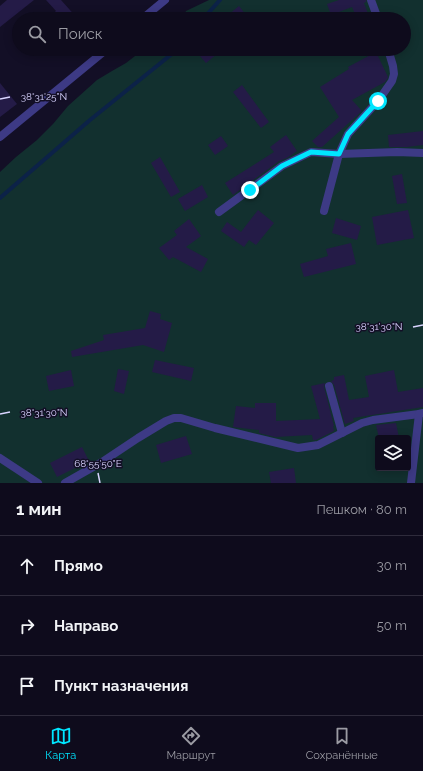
<!DOCTYPE html>
<html lang="ru">
<meta charset="utf-8">
<style>
body{margin:0;font-family:Raleway,sans-serif;background:#1c1929;color:#f1f3f6}
.controls{position:absolute;right:12px;bottom:12px;display:grid;overflow:hidden;border-radius:4px;box-shadow:0 2px 10px #0003}
.controls button{width:36px;height:36px;display:grid;place-items:center;padding:0;border:0;border-bottom:1px solid #2e2b3b;background:#0e0b1c;color:#f1f3f6;font:20px sans-serif}
.stop{position:absolute;width:12px;height:12px;margin:-9px;border:3px solid #00e5ff;border-radius:50%;background:#fff}
.stop.end{background:#00e5ff;border-color:#fff;box-shadow:0 1px 4px #0008}
.list{margin:0;padding:0;list-style:none}
h2{display:flex;justify-content:space-between;align-items:center;height:52px;margin:0;padding:0 16px;font-size:17px}
h2 small{font-size:13px;font-weight:400;color:#9b9ba3}
.list li{display:grid;grid-template-columns:26px 1fr auto;gap:12px;align-items:center;box-sizing:border-box;height:60px;padding:0 16px;border-top:1px solid #2e2b3b}
.list b{display:block;font-size:15px;white-space:nowrap}
.list em{font-size:13px;font-style:normal;color:#9b9ba3}
.icon{flex:none;width:22px;height:22px;fill:none;stroke:currentColor;stroke-width:2;stroke-linecap:round;stroke-linejoin:round}
.map{position:relative;flex:none;width:423px;height:483px;overflow:hidden}
.search{position:absolute;background:#0e0b1c;box-shadow:0 2px 10px #0003;left:12px;right:12px;top:12px;height:44px;display:flex;align-items:center;gap:10px;box-sizing:border-box;padding:0 14px;border-radius:22px;color:#9b9ba3;font-size:15px}
.sheet{height:232px;background:#0e0b1c}
nav{display:flex;justify-content:space-around;align-items:center;box-sizing:border-box;height:56px;border-top:1px solid #2e2b3b;background:#0e0b1c;font-size:11px;color:#9b9ba3}
nav a{display:grid;justify-items:center;gap:2px}
nav .on{color:#00e5ff}
.map>svg:first-child{display:block}
.green{fill:#12302f;fill-rule:evenodd}
.lines{fill:none;stroke-linecap:round;stroke-linejoin:round}
.stream{stroke:#0c2248;stroke-width:4}
.building{fill:#241b47}
.service{stroke:#3d3a85;stroke-width:8}
.route{stroke:#00e5ff;stroke-width:5}
.ticks{fill:none;stroke:#d9d4ff;stroke-width:1.5}
.ticks-label{font-size:10px;text-anchor:middle;fill:#d9d4ff;stroke:#130f26;stroke-width:3;stroke-linejoin:round;paint-order:stroke}
</style>
<div class="map">
<svg width="423" height="483" viewBox="0 0 423 483">
<rect width="100%" height="100%" fill="#130f26"/>
<path class="green" d="M209,0h214v483h-423v-311l16,-15 21,-17 16,-16 15,-18 29,-26 15,-9 14,-8 18,-14h260v-30h-222l4,-8zM378,438h30v30h-30z"/>
<g class="lines">
<g class="stream">
<polyline points="203,19 220,0"/>
<polyline points="0,198 90,120 173,53 176,49"/>
</g>
</g>
<g class="building">
<polygon points="7,0 34,0 0,27 0,6"/>
<polygon points="46,0 61,0 78,19 46,19 56,11"/>
<polygon points="339,0 366,0 366,2 364,3 370,19 357,19 352,7 331,15 327,4"/>
<polygon points="239,6 249,19 223,19"/>
<polygon points="194,49 223,49 206,63"/>
<polygon points="376,52 388,77 387,79 385,82 352,100 362,111 322,147 318,147 312,141 339,117 320,87 349,69 348,67"/>
<polygon points="0,83 17,104 0,117"/>
<polygon points="242,85 269,122 261,128 233,92"/>
<polygon points="423,131 423,145 407,147 389,147 388,135"/>
<polygon points="286,135 297,151 287,158 279,161 233,195 225,183 274,152 270,147"/>
<polygon points="221,136 228,146 215,155 208,145"/>
<polygon points="160,157 180,192 171,197 151,163"/>
<polygon points="402,174 407,203 397,204 392,176"/>
<polygon points="202,185 208,197 185,211 178,199"/>
<polygon points="258,210 274,223 256,245 249,240 244,247 221,231 227,222 241,232"/>
<polygon points="408,210 414,238 377,245 372,217"/>
<polygon points="336,218 361,226 357,240 332,233"/>
<polygon points="189,219 201,236 186,247 208,259 201,272 173,257 169,260 159,248 177,235 174,231"/>
<polygon points="351,243 356,264 304,277 300,264 328,256 326,249"/>
<polygon points="150,311 161,314 160,319 172,323 164,352 143,345 72,357 71,351 104,340 103,335 145,328"/>
<polygon points="155,360 194,368 191,381 152,372"/>
<polygon points="118,369 129,371 124,394 114,391"/>
<polygon points="71,370 74,386 49,391 46,376"/>
<polygon points="394,370 398,392 423,388 423,407 372,415 353,418 354,421 345,424 334,385 331,381 334,380 334,377 344,375 349,400 369,397 365,376"/>
<polygon points="325,383 324,387 334,426 333,426 334,431 316,440 313,440 312,435 275,437 259,433 259,430 233,427 236,406 255,408 255,403 276,403 276,421 320,419 311,386"/>
<polygon points="396,423 399,438 379,438 376,425"/>
<polygon points="186,436 192,454 161,463 156,445"/>
<polygon points="82,447 89,461 57,477 50,463"/>
<polygon points="294,468 296,483 271,483 269,472"/>
</g>
<g class="lines">
<g class="service">
<polyline points="371,0 378,19"/>
<polyline points="142,19 165,0"/>
<polyline points="0,137 107,49"/>
<polyline points="324,211 339,154 348,134 378,101 392,81 394,74 393,66 388,49"/>
<polyline points="219,212 282,166 311,152 339,154 397,152 423,153"/>
<polyline points="329,386 342,433"/>
<polyline points="0,458 38,483"/>
<polyline points="65,483 102,462 138,438 166,421 174,418 181,418 215,428 298,448 318,445 362,423 373,420 419,414"/>
<polyline points="411,483 419,414 423,413"/>
</g>
</g>
<g class="lines">
<polyline class="route" points="250,190 282,166 311,152 339,154 348,134 378,101"/>
</g>
<path class="ticks" d="M0,99l10,-2M413,327l10,-2M0,414l10,-2M98,473l2,10"/>
<g class="ticks-label">
<text x="44" y="100">38°31'25"N</text>
<text x="379" y="330">38°31'30"N</text>
<text x="44" y="416">38°31'30"N</text>
<text x="98" y="467">68°55'50"E</text>
</g>
</svg>
<div class="controls">
<button><svg class="icon" aria-label="layers" viewBox="0 0 24 24"><path d="M12 4l9 5-9 5-9-5zM3 14l9 5 9-5"/></svg></button>
</div>
<div class="stop" style="left:378px;top:101px"></div>
<div class="stop end" style="left:250px;top:190px"></div>
<div class="search"><svg class="icon" aria-label="search" viewBox="0 0 24 24"><circle cx="10" cy="10" r="6"/><path d="M15 15l6 6"/></svg>Поиск</div>
</div>
<section class="sheet">
<h2>1 мин<small>Пешком · 80 m</small></h2>
<ul class="list">
<li><svg class="icon" aria-label="ahead" viewBox="0 0 24 24"><path d="M12 20V5M6 11l6-6 6 6"/></svg><div><b>Прямо</b></div><em>30 m</em></li>
<li><svg class="icon" aria-label="right" viewBox="0 0 24 24"><path d="M7 20v-9h11M14 6l5 5-5 5"/></svg><div><b>Направо</b></div><em>50 m</em></li>
<li><svg class="icon" aria-label="arrive" viewBox="0 0 24 24"><path d="M6 21V4h12l-3 4 3 4H6"/></svg><div><b>Пункт назначения</b></div></li>
</ul>
</section>
<nav>
<a class="on"><svg class="icon" aria-label="map" viewBox="0 0 24 24"><path d="M3 6l6-2 6 2 6-2v14l-6 2-6-2-6 2zM9 4v14M15 6v14"/></svg>Карта</a>
<a><svg class="icon" aria-label="directions" viewBox="0 0 24 24"><path d="M12 3l9 9-9 9-9-9zM9 14v-3h6M13 9l2 2-2 2"/></svg>Маршрут</a>
<a><svg class="icon" aria-label="saved" viewBox="0 0 24 24"><path d="M7 4h10v16l-5-4-5 4z"/></svg>Сохранённые</a>
</nav>
